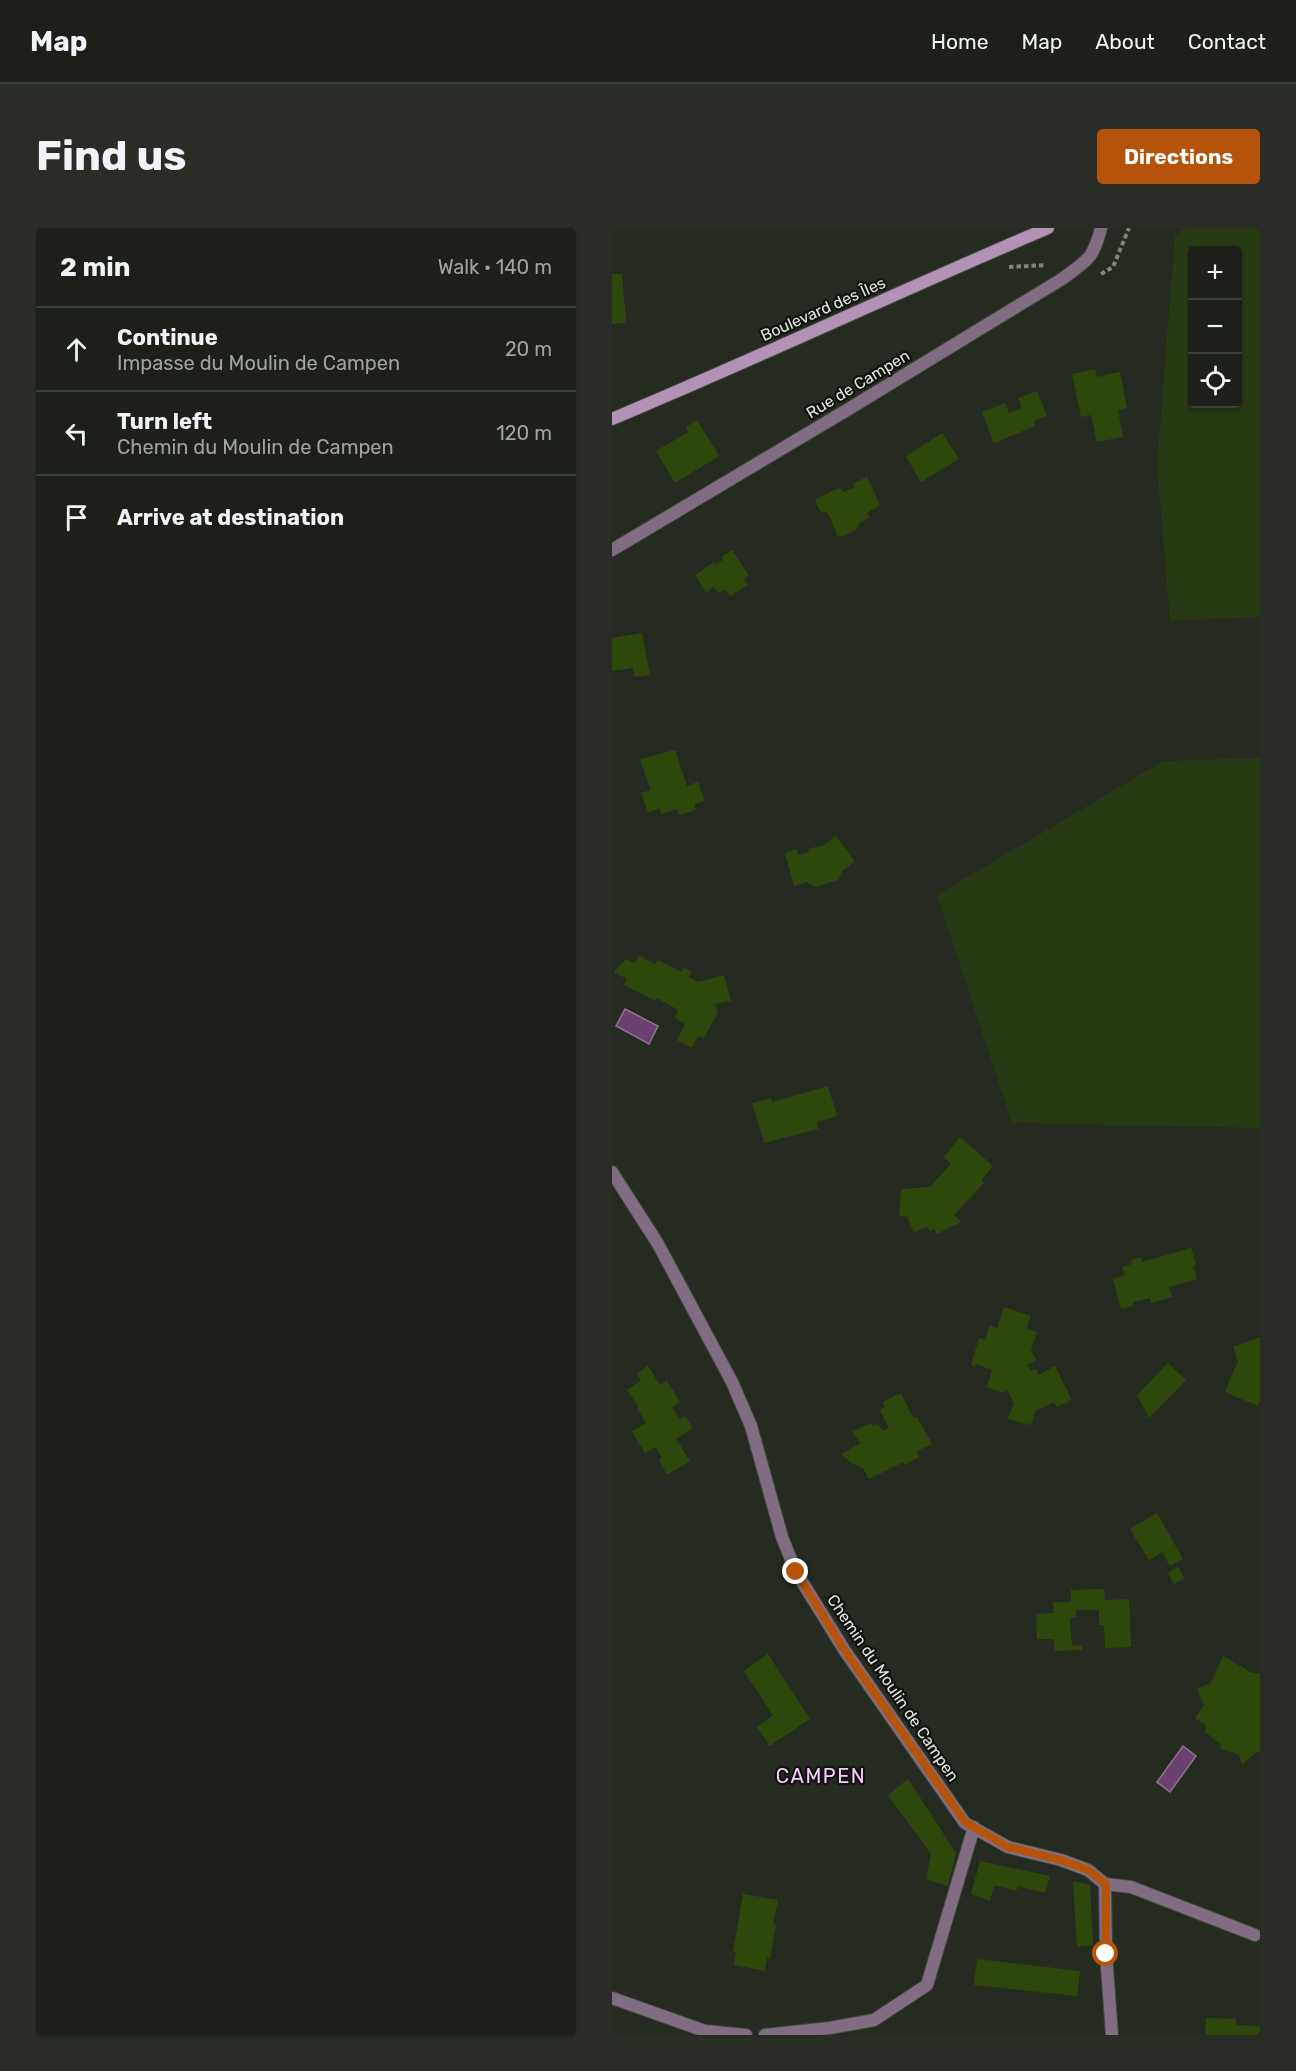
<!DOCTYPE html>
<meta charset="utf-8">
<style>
body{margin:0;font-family:Rubik,sans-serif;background:#292d26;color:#f1f3f6}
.controls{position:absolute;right:18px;top:18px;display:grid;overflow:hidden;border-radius:6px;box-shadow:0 2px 4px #0004}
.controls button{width:54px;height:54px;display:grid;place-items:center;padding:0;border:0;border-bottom:2px solid #3a3e38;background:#1c2019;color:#f1f3f6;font:30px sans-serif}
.stop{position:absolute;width:18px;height:18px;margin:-14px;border:4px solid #b45309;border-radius:50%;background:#fff}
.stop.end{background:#b45309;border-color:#fff;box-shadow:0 2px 6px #0008}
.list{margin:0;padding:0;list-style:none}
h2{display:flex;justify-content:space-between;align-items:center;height:78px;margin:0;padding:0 24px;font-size:26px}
h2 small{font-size:20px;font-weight:400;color:#a0a3a2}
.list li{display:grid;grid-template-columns:39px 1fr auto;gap:18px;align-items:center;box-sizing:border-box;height:84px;padding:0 24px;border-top:2px solid #3a3e38}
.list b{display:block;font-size:22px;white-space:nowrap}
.list p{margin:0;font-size:20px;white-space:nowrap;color:#a0a3a2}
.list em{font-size:20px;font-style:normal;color:#a0a3a2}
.icon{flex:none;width:33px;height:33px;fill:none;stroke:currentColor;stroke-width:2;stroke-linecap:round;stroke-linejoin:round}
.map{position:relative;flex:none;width:648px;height:1807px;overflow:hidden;border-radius:6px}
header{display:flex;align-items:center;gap:36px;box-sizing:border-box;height:84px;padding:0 30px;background:#1c2019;border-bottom:2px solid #3a3e38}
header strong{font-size:28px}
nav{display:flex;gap:33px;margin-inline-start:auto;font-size:21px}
.intro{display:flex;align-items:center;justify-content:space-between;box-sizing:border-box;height:144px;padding:0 36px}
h1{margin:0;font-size:42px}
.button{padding:15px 27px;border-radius:6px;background:#b45309;color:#fff;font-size:21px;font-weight:700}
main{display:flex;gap:36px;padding:0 36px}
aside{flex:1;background:#1c2019;border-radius:6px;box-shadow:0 2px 4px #0004}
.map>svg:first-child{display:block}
.green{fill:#273a13;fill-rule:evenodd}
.water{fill:#6b416f;stroke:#8f7291;stroke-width:1.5}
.building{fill:#2e480c}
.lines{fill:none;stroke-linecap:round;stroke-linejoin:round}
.minor-casing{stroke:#44493f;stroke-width:14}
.secondary-casing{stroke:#44493f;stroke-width:14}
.path{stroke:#80847c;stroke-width:4;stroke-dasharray:4.5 3;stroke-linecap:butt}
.minor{stroke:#816d82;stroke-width:12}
.secondary{stroke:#b393b5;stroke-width:12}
.route{stroke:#b45309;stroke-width:8}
.labels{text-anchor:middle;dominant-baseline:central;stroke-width:4.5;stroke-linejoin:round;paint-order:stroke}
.street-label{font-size:16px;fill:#e2e6df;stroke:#10130e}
.quarter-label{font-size:20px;letter-spacing:1.5px;fill:#f8cbfb;stroke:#10130e}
</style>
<header>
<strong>Map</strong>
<nav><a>Home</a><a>Map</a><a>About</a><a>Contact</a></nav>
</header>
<div class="intro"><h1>Find us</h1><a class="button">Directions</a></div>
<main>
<aside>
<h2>2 min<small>Walk · 140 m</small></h2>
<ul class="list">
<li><svg class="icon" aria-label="ahead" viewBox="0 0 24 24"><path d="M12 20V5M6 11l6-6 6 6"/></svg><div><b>Continue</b><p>Impasse du Moulin de Campen</p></div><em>20 m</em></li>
<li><svg class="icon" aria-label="left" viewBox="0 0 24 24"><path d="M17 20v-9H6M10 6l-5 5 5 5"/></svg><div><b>Turn left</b><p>Chemin du Moulin de Campen</p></div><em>120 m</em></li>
<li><svg class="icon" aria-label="arrive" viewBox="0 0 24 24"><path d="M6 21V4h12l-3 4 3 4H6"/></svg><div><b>Arrive at destination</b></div></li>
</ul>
</aside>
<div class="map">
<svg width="648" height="1807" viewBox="0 0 648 1807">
<rect width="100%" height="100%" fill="#262b21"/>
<g class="green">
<path d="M574,0h74v389l-90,4 -13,-158 18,-228zM626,22v154h-46v-154z"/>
<polygon points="648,530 648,900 400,895 325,667 551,533"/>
</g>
<g class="water">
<polygon points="13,781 46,798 37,816 4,798"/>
<polygon points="571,1518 584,1528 558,1564 545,1554"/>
</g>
<g class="building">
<polygon points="0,46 10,46 14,95 0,96"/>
<polygon points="483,141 485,149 508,144 515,180 506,182 511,209 485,214 479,187 469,189 460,146"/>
<polygon points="425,163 435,188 422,193 423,198 382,215 370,184 393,175 397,185 410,180 406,170"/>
<polygon points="85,192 107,228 63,255 44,223 76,204 74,199"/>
<polygon points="330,205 347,231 309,254 294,228"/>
<polygon points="255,249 268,277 255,285 258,289 247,295 245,301 230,309 225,307 218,289 215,285 208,283 203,272 227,260 232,264 243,259 241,256"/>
<polygon points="120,322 137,348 132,351 136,357 118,368 113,361 106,365 102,359 94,364 83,347 102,334 104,336 111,332 109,329"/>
<polygon points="30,405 38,447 23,449 21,440 0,443 0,410"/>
<polygon points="63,522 75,558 86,554 93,573 82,576 84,582 67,587 65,581 49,586 48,581 36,584 29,565 39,562 28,531"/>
<polygon points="224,608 243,634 230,643 226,652 204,659 195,654 182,658 173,625 184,621 187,627 197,624 196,621 212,617"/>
<polygon points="27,728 44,736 46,732 69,744 71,739 79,743 77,749 86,754 112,747 119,773 103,776 106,784 92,810 86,808 80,820 65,812 73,796 63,790 66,782 45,770 43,773 12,757 15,751 2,744 14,731 23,735"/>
<polygon points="216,858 225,888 205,894 206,901 152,915 140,875 159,870 160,874"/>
<polygon points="348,909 381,938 370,951 372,955 342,987 349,994 325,1006 322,1001 318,1003 315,999 302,1004 295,989 287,987 289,961 318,959 339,936 332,929"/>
<polygon points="579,1020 584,1037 581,1038 585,1051 557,1059 560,1069 539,1075 538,1070 521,1074 521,1078 509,1081 501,1051 513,1047 510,1039 520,1036 519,1032 529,1029 530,1034"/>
<polygon points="392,1079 419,1088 414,1101 425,1104 419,1122 424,1132 415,1137 419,1143 424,1141 427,1147 443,1138 460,1172 445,1179 442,1174 423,1183 419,1197 395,1191 402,1175 395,1162 391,1165 375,1159 380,1142 364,1136 363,1139 359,1137 367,1110 373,1112 378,1097 385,1100"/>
<polygon points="648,1109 648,1173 646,1178 613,1164 626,1133 621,1119"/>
<polygon points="556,1135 574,1152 537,1190 525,1167"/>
<polygon points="36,1138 48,1157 55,1153 68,1174 60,1179 68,1191 73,1188 81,1200 64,1211 78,1233 55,1247 47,1232 50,1230 44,1219 33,1225 20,1203 34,1195 25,1180 27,1179 23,1174 15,1162 29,1153 25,1145"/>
<polygon points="289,1165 301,1190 305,1189 320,1216 305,1223 307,1229 292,1237 291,1234 257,1251 251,1240 239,1235 229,1226 249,1215 240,1204 259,1195 261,1198 266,1196 271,1203 277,1200 268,1182 273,1179 271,1174"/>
<polygon points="545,1285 571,1331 558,1338 550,1324 537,1332 518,1301"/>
<polygon points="566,1339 572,1350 562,1356 556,1345"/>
<polygon points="492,1361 493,1372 517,1371 519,1419 493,1420 492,1397 487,1397 487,1382 464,1382 464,1389 458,1390 460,1418 470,1417 470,1422 443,1423 442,1411 425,1411 424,1386 442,1385 441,1374 459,1374 459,1362"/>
<polygon points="156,1426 198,1491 158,1518 145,1499 161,1487 132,1443"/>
<polygon points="611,1428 640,1445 648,1445 648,1525 644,1524 630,1537 627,1527 608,1520 609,1516 593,1504 594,1497 583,1490 592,1477 585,1461 599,1455"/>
<polygon points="296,1551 344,1625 336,1658 314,1651 319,1626 276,1567"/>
<polygon points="368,1633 438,1648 433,1665 406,1658 404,1663 382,1657 378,1673 359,1666"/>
<polygon points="461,1653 478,1657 481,1717 465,1719"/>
<polygon points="131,1666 166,1672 161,1696 164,1697 158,1731 155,1730 153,1743 122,1737 124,1724 121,1724"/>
<polygon points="365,1731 468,1743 465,1768 362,1757"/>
<polygon points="594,1790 624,1791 624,1797 648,1798 648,1807 593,1807"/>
</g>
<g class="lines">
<defs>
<g id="minor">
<path d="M0,322l235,-140 215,-131c25,-19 31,-19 39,-51"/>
<polyline points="0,944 46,1016 120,1154 139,1198 170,1309 184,1344 233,1423 353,1595 396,1619 449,1632 476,1642 493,1656 519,1659 643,1707"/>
<polyline points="493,1656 494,1726 500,1807"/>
<polyline points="0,1770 93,1803 134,1807"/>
<polyline points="153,1807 218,1800 262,1792 315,1757 362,1599"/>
</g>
<path id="secondary" d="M0,191c146,-61 290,-129 436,-191"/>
</defs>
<use href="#minor" class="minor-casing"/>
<use href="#secondary" class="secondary-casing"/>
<g class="path">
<polyline points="397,39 434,37"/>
<polyline points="489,46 501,39 517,0"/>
</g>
<use href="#minor" class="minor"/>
<use href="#secondary" class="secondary"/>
</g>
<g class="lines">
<polyline class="route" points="184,1344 233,1423 353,1594 396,1619 449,1632 476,1642 494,1656 494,1726"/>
</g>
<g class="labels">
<g class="street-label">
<text transform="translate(211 81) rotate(-24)">Boulevard des Îles</text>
<text transform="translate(246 156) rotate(-31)">Rue de Campen</text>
<text transform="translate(281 1460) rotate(56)">Chemin du Moulin de Campen</text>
</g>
<g class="quarter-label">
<text x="209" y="1548">CAMPEN</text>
</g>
</g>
</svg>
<div class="controls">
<button>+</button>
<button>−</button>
<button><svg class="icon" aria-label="locate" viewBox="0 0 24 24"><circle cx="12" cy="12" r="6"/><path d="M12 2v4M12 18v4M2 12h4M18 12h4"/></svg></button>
</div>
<div class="stop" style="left:494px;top:1726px"></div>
<div class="stop end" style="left:184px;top:1344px"></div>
</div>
</main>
